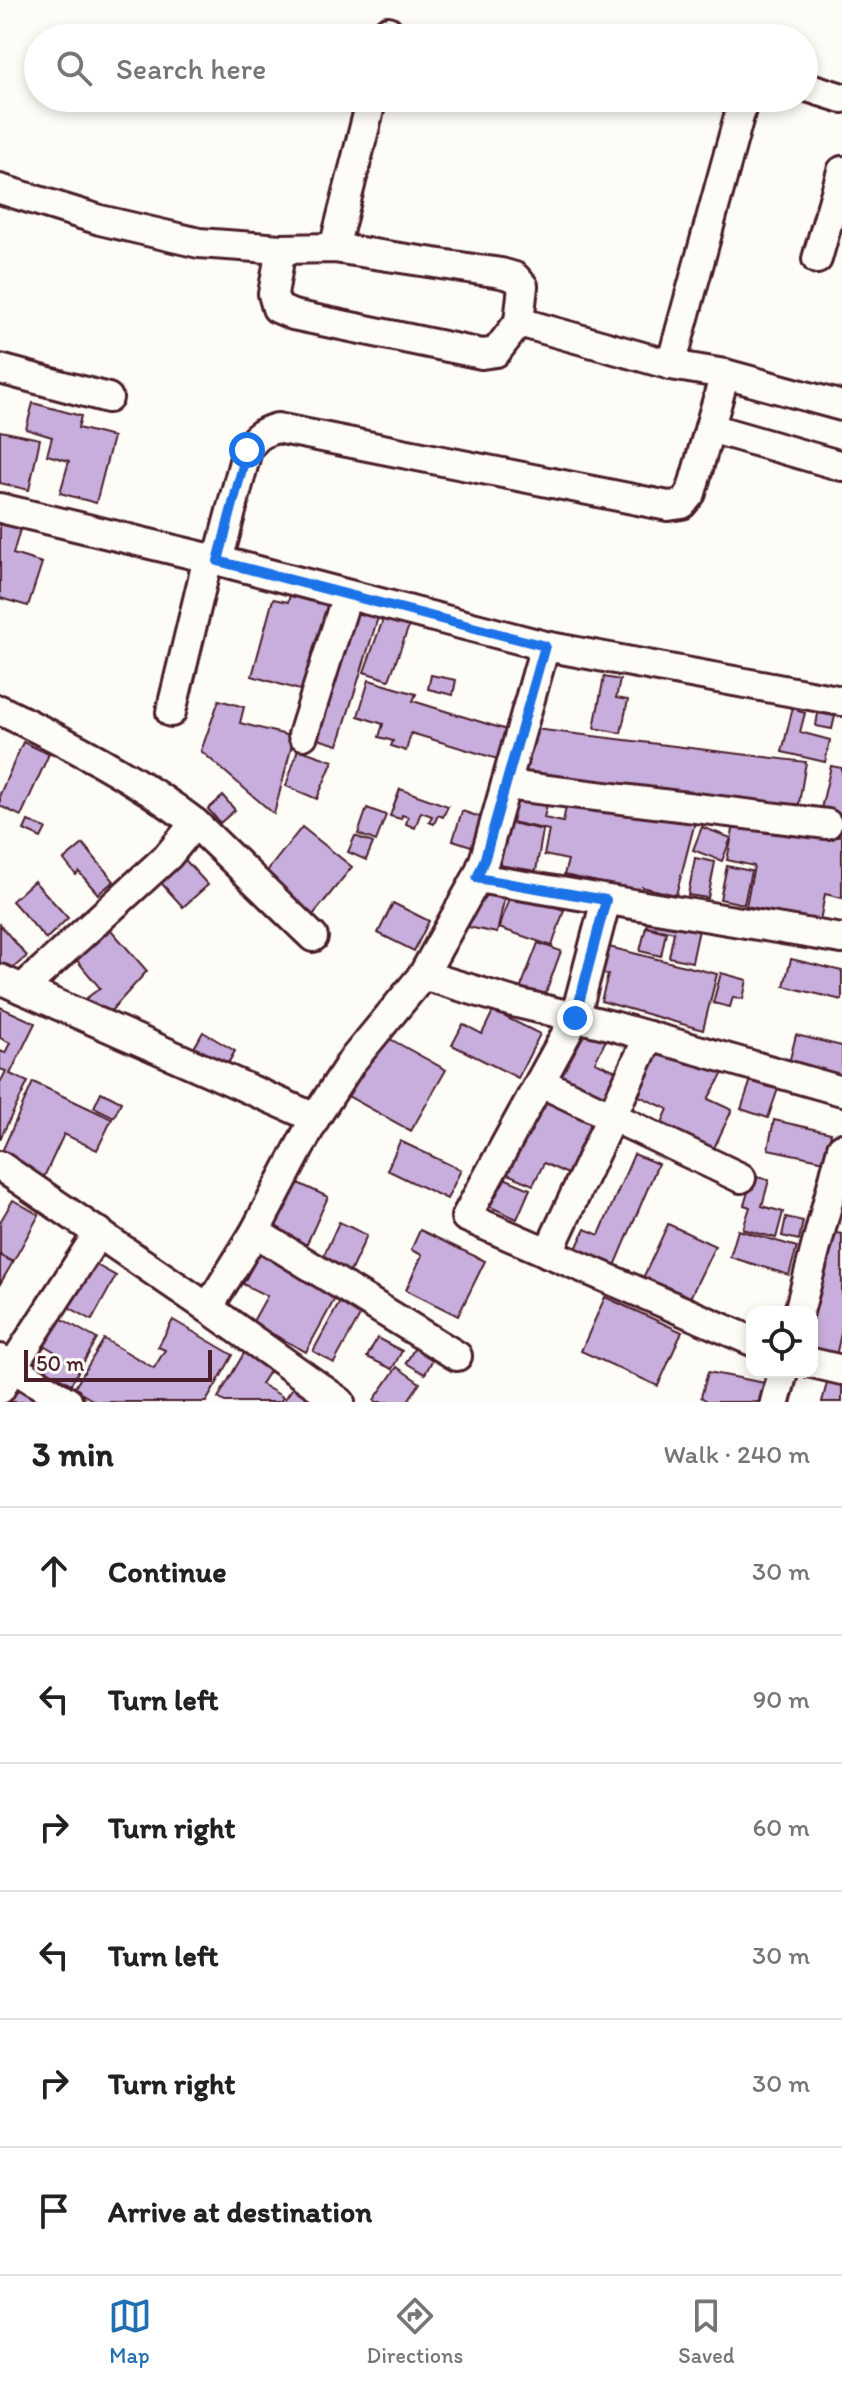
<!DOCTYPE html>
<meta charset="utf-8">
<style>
body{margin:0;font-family:Itim,sans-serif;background:#f2f2f2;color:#222}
.controls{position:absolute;right:24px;bottom:24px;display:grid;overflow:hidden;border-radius:16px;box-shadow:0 4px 12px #0003}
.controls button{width:72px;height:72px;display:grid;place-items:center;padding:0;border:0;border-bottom:2px solid #e0e0e0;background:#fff;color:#222;font:40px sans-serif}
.scale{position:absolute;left:24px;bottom:20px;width:188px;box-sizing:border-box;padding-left:8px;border:4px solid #4a1f2b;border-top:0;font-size:22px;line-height:28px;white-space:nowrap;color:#4a1f2b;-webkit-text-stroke:6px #fdfcf7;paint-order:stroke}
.stop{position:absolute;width:24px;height:24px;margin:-18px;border:6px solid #1a73e8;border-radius:50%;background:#fff}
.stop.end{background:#1a73e8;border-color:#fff;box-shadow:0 2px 8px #0008}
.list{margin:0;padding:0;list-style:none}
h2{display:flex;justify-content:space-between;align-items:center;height:104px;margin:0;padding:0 32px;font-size:34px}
h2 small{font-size:26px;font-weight:400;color:#767676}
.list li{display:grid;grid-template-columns:52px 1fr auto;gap:24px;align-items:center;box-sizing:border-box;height:128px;padding:0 32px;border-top:2px solid #e0e0e0}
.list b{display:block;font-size:30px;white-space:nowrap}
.list em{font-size:26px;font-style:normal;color:#767676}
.icon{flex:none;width:44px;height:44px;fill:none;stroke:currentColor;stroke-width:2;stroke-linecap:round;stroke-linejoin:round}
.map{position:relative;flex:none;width:842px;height:1402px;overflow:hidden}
.search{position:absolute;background:#fff;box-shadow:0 4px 12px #0003;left:24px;right:24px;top:24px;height:88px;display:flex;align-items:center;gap:20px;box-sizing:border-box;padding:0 28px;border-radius:44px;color:#767676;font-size:30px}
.sheet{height:872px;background:#fff}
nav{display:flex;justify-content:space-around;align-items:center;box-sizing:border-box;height:112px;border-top:2px solid #e0e0e0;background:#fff;font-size:22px;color:#767676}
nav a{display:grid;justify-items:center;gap:4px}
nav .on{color:#1f6fb2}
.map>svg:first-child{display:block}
.building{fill:#c8aedc;stroke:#4a1f2b;stroke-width:2}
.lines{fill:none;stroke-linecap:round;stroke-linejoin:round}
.street-casing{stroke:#4a1f2b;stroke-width:34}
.street{stroke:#fdfcf7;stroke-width:28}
.route{stroke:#1a73e8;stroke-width:10}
</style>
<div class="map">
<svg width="842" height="1402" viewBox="0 0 842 1402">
<rect width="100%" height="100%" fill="#fdfcf7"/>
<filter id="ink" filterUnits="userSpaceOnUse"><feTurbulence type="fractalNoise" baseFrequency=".0125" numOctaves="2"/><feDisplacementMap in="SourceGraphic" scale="16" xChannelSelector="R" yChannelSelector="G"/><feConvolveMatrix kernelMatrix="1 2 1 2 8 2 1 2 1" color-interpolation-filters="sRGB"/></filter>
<g filter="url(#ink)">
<g class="building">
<polygon points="33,403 81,416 78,428 113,437 96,503 60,493 69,461 47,455 52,437 26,429"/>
<polygon points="0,431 40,439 29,490 0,483"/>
<polygon points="0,519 21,526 13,554 42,563 28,606 0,598"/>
<polygon points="293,585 330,596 303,691 252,676 273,599 288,602"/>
<polygon points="353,602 380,611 338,745 311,737"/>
<polygon points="385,614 410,623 389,680 364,672"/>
<polygon points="431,675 456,680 453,695 428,689"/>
<polygon points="604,677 620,680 616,698 628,700 621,733 594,728"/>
<polygon points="369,680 416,694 413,701 510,731 501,760 411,733 406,751 391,746 393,741 379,737 383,724 358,716"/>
<polygon points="219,700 244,707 240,723 294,737 274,814 201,751"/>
<polygon points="794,703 799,704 798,711 805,713 800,732 830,740 825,762 782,752"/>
<polygon points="818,713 835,716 832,729 816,726"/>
<polygon points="535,729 806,762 798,809 523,771"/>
<polygon points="23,742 49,754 21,816 0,806 0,794"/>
<polygon points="298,749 333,761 317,799 286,786"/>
<polygon points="831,766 842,768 842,818 820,813"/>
<polygon points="400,789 448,806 443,817 438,815 434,824 429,822 432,816 421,812 415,828 406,824 408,817 402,815 401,819 390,816"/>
<polygon points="513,792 548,799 544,818 563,822 567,802 696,818 676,895 642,887 641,891 564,875 568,860 544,855 549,830 506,821"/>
<polygon points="223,796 235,810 220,823 208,809"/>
<polygon points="367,808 386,815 376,841 358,834"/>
<polygon points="462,811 483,818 474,847 453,840"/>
<polygon points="736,815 842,836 842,898 825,894 820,921 746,906 754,866 727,860"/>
<polygon points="28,821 46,828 41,838 24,830"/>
<polygon points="507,822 543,830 536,871 493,864"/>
<polygon points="302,827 352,867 313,915 264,875"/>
<polygon points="702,827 731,838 722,861 693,850"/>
<polygon points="355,836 373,843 366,860 348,852"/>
<polygon points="83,844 114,881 98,894 79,872 76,875 64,860"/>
<polygon points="178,852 208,885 183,907 154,875"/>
<polygon points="695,858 715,862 708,898 688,895"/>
<polygon points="727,866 751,871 744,904 720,899"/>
<polygon points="34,881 68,918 46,939 12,901"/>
<polygon points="477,885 506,891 497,933 468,927"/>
<polygon points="511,892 564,910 552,946 499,928"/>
<polygon points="393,903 429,921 414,951 378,933"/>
<polygon points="650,909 701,920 692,962 669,957 674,932 646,926"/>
<polygon points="104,922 147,971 110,1012 84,1000 100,988 69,951"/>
<polygon points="0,925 27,956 12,969 0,963"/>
<polygon points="646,927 666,932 661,956 640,951"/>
<polygon points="538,943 561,951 542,1003 518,995"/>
<polygon points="605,946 717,974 703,1030 601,1001 608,975 598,973"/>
<polygon points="791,959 842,971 842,1000 784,986"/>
<polygon points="721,973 747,980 743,999 733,997 730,1007 713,1003"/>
<polygon points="0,1007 35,1023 10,1074 28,1082 0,1139 0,1083 6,1071 0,1069 0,1051 5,1053 10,1043 0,1038"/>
<polygon points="493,1011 540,1034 518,1078 452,1045 463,1024 482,1034"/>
<polygon points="578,1025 609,1034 595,1062 621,1073 606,1100 553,1073"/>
<polygon points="203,1032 235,1051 222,1074 190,1055"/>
<polygon points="383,1035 446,1070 411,1131 344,1094"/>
<polygon points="796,1035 842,1046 842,1076 789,1063"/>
<polygon points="653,1045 727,1066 708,1099 732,1110 714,1148 661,1125 668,1109 632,1093"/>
<polygon points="755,1068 782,1077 768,1118 741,1109"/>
<polygon points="33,1082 112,1119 97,1150 64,1134 44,1177 0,1156"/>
<polygon points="101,1092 121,1102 114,1117 94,1107"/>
<polygon points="546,1096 597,1120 572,1176 544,1163 533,1185 503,1172 527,1118 534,1121"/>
<polygon points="774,1120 831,1133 825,1161 768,1149"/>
<polygon points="400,1141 461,1170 447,1199 387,1170"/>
<polygon points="634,1154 658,1164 615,1266 576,1249 585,1229 599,1235"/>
<polygon points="497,1175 530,1189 517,1219 484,1204"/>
<polygon points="753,1176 769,1180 762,1206 783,1212 776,1238 743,1229 750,1207 744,1205"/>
<polygon points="296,1182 328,1197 305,1248 272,1233"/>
<polygon points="13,1200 39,1215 13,1262 0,1255 0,1222"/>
<polygon points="786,1217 803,1221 799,1240 782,1236"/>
<polygon points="339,1222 367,1235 347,1279 319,1266"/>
<polygon points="668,1224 715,1246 689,1300 643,1278"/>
<polygon points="420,1230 485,1261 458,1316 406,1290 422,1255 411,1250"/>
<polygon points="738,1230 797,1247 789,1275 730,1257"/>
<polygon points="826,1231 842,1234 842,1329 836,1356 812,1351 812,1312"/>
<polygon points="261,1250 338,1293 306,1352 252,1323 267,1296 243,1284"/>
<polygon points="0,1255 13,1262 0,1284"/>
<polygon points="89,1261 116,1276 92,1320 65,1305"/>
<polygon points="605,1297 682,1332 658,1386 581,1351"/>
<polygon points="342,1298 363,1310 334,1363 313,1351"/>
<polygon points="50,1312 97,1339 71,1384 23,1356 28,1349 51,1362 57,1353 35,1340"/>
<polygon points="173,1320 233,1355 206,1402 96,1402 74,1389 104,1339 154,1368 165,1350 158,1347"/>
<polygon points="377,1338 402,1351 392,1369 367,1357"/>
<polygon points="415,1347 434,1357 425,1374 406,1363"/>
<polygon points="244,1353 271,1368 261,1384 283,1397 280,1402 225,1402 218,1398"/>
<polygon points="397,1367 420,1383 407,1402 377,1402 374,1400"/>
<polygon points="708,1372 765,1383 760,1402 709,1402 701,1397"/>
<polygon points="18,1375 41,1388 33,1402 8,1402 4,1399"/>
<polygon points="828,1379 842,1382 842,1402 822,1402"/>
<polygon points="294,1386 316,1402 283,1402"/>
</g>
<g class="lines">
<defs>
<g id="street">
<polyline points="387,38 388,31"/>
<polyline points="804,86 842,98"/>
<polyline points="0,189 100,220 199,243 281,249 273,294 277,308 293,315 482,354 496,352 519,322 671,365 725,374"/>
<polyline points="334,248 372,98"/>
<polyline points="281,249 334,248 501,273 515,277 523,286 519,322"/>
<polyline points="817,259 842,171"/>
<polyline points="671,365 744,98"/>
<polyline points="0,369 108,398"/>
<polyline points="710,428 842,466"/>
<polyline points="0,508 208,558 545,646 485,858 477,878 423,975 352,1061 315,1118 255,1232 208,1308 0,1166"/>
<path d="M218,561l29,-111c8,-13 15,-18 30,-22l391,78 14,-2 9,-11 34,-119 117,32"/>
<polyline points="545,646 842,701"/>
<path d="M0,710c68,33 135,67 195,113l-27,33 -146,133 -22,-10"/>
<polyline points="171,712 208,558"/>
<polyline points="303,735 347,595"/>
<polyline points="506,785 827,824"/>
<polyline points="195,823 313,937"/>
<polyline points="477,878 842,939"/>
<polyline points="606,900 575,1018 466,1217 752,1341"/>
<polyline points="423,975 513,1002 613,1026 842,1091"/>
<polyline points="22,989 315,1118"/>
<polyline points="540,1082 741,1178"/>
<polyline points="255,1232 457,1356"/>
<polyline points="548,1253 649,1036"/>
<polyline points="208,1308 340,1402"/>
<polyline points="799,1312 842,1148"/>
<polyline points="0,1359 12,1367 99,1232"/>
<polyline points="812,1363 842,1370"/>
<polyline points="0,1389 12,1367 68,1402"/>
<polyline points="775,1402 783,1372"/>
</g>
</defs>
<use href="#street" class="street-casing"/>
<use href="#street" class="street"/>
</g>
</g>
<g class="lines" filter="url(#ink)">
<polyline class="route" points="247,450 218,561 545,646 485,858 477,878 606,900 575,1018"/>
</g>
</svg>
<div class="controls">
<button><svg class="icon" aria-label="locate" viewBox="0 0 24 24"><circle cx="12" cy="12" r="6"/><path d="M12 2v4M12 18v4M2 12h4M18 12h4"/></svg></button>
</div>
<div class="scale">50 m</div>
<div class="stop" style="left:247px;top:450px"></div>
<div class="stop end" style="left:575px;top:1018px"></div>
<div class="search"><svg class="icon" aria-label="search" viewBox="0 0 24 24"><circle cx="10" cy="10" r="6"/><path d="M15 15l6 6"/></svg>Search here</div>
</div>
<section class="sheet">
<h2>3 min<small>Walk · 240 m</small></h2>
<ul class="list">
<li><svg class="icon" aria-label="ahead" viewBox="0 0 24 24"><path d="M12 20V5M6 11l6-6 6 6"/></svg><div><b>Continue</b></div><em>30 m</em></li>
<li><svg class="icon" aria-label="left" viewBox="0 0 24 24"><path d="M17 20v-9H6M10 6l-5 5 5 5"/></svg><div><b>Turn left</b></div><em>90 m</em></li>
<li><svg class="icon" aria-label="right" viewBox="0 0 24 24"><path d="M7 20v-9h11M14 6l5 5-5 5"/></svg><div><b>Turn right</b></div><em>60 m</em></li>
<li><svg class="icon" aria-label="left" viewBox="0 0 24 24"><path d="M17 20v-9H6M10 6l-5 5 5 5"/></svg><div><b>Turn left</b></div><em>30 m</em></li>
<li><svg class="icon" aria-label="right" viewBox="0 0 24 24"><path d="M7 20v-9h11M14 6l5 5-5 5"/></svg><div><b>Turn right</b></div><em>30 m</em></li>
<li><svg class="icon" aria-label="arrive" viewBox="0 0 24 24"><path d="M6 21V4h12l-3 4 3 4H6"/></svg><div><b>Arrive at destination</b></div></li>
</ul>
</section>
<nav>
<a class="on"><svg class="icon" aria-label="map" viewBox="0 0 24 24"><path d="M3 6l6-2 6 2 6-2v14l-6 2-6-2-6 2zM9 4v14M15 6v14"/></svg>Map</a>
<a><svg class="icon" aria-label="directions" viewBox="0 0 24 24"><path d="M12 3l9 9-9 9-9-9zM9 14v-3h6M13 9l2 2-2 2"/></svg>Directions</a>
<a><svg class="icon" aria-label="saved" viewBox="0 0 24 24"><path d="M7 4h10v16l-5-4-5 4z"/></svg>Saved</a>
</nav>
